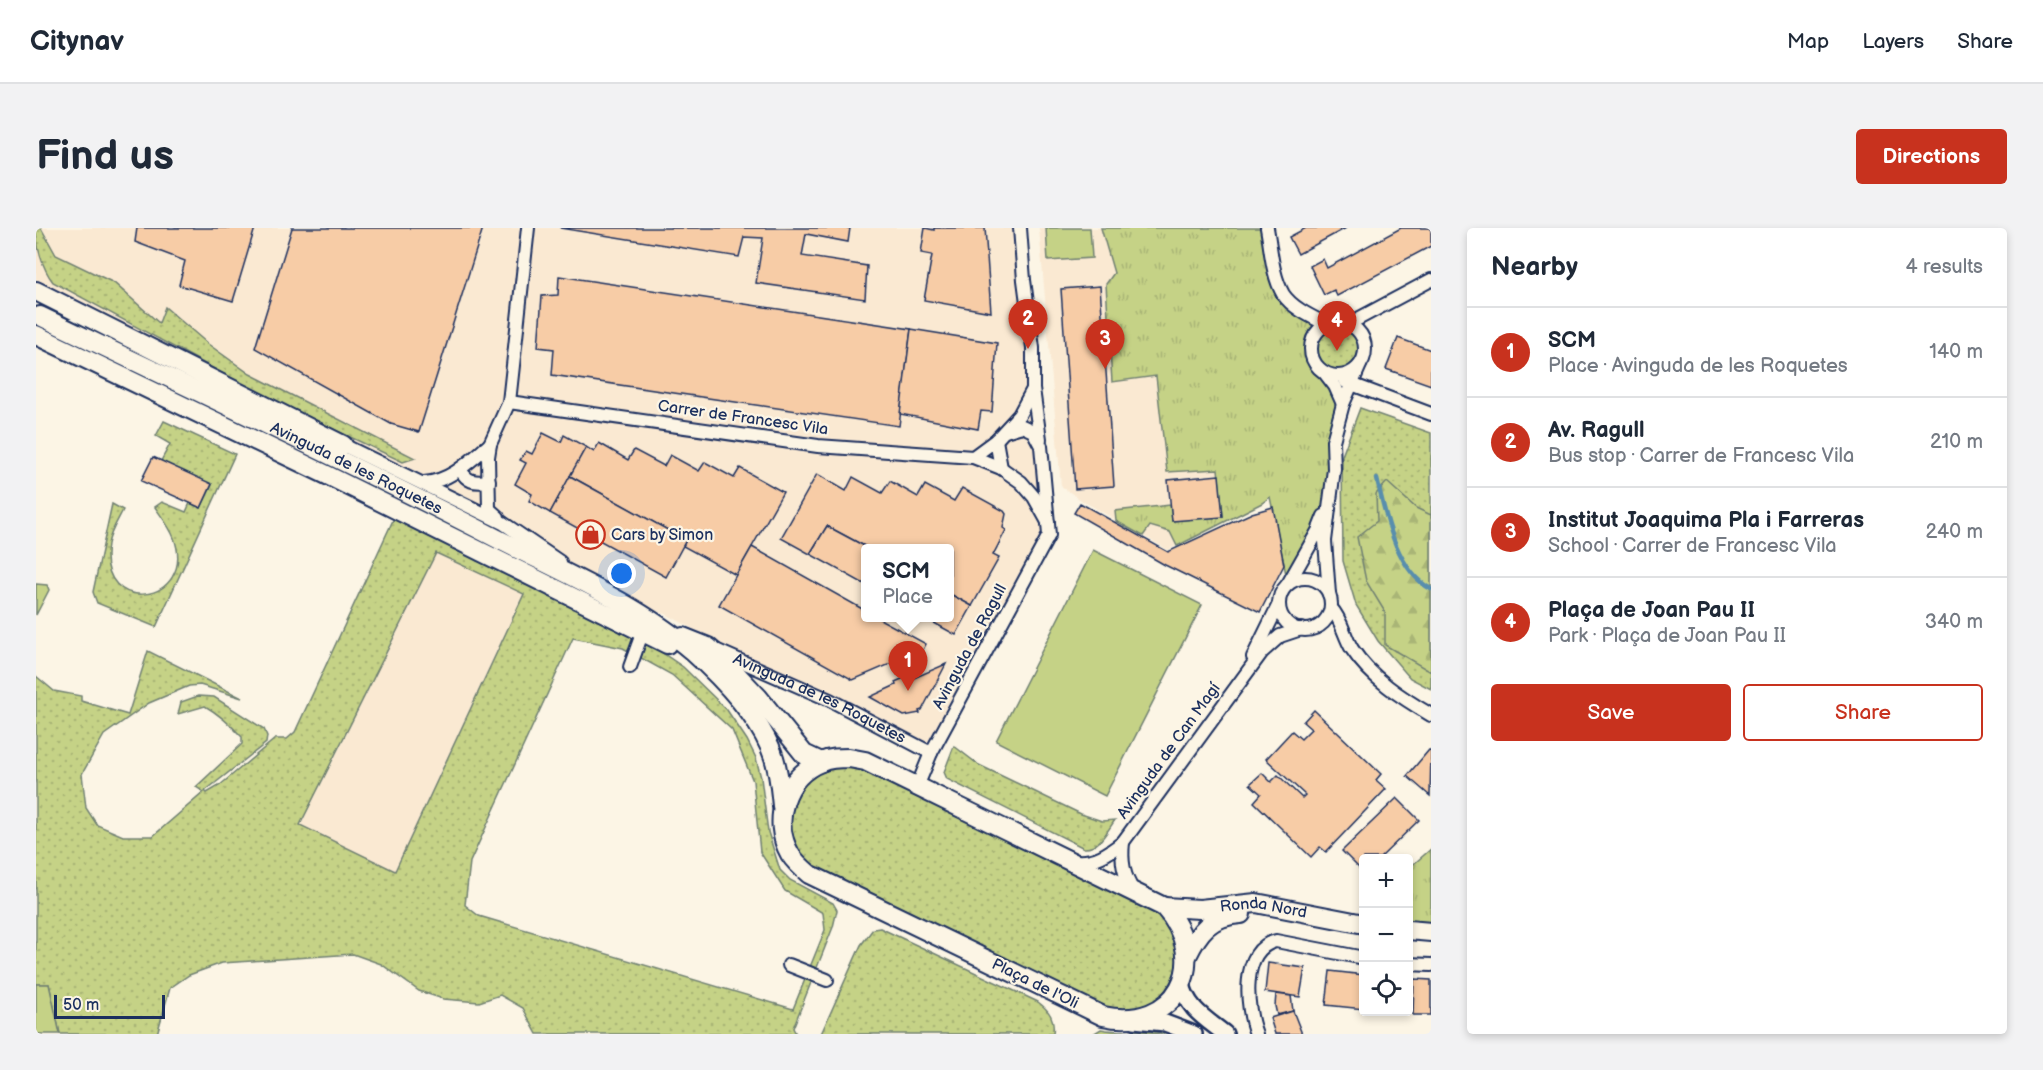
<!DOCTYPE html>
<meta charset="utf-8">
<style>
body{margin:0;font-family:"Balsamiq Sans",sans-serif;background:#f2f2f3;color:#1f2937}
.controls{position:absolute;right:18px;bottom:18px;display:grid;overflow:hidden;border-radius:6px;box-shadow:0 3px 9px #0003}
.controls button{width:54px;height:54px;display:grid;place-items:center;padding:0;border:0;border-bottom:2px solid #e0e1e3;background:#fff;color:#1f2937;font:30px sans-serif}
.scale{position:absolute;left:18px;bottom:15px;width:111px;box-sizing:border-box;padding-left:6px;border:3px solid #1b2f5e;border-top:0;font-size:16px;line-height:21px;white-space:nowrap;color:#1b2f5e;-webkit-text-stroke:4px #fcf5e5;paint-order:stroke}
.you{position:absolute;left:586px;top:346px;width:21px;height:21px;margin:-15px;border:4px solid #fff;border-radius:50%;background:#1a73e8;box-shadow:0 0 0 9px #1a73e833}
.badge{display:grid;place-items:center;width:39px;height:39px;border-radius:50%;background:#c8321e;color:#fff;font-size:20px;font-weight:700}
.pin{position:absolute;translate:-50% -50px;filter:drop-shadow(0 2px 3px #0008)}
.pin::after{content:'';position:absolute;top:32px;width:21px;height:18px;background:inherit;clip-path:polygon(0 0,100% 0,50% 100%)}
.popup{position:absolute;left:825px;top:316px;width:93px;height:78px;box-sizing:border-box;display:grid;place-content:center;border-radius:6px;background:#fff;filter:drop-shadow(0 2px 4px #0005);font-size:20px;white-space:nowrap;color:#747a83}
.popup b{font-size:22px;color:#1f2937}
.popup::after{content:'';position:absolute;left:50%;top:100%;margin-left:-12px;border:12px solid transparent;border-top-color:#fff}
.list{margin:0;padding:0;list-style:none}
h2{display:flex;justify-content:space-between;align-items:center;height:78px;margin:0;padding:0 24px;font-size:26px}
h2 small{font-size:20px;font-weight:400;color:#747a83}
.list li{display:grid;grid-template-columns:39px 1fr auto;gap:18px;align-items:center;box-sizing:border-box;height:90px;padding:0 24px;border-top:2px solid #e0e1e3}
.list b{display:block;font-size:22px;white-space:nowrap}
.list p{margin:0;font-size:20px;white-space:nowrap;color:#747a83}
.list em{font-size:20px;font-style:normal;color:#747a83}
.actions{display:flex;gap:12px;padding:18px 24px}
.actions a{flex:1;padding:14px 0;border:2px solid #c8321e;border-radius:6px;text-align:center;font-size:21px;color:#c8321e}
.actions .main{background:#c8321e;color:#fff}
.icon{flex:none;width:33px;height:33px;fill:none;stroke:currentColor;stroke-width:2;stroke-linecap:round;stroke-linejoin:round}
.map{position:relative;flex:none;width:1395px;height:806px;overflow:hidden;border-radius:6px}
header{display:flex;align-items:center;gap:36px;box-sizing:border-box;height:84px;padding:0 30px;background:#fff;border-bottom:2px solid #e0e1e3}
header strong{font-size:28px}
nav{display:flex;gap:33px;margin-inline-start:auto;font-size:21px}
.intro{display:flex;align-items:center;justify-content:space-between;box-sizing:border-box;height:144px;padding:0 36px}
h1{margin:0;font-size:42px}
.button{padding:15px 27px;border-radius:6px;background:#c8321e;color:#fff;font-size:21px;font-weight:700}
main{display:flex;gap:36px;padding:0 36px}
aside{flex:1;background:#fff;border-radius:6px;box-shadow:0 3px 9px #0003}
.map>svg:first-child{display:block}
.built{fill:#fae9d2;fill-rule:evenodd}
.grass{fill:url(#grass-dots);stroke:#708072;stroke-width:1.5;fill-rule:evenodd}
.forest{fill:url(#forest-firs);stroke:#708072;stroke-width:1.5}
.park{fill:url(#park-tufts);stroke:#708072;stroke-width:1.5}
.pitch{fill:#c5d286;stroke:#708072;stroke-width:1.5}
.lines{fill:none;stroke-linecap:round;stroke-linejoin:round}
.stream{stroke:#598ead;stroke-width:4.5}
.building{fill:#f7cca6;stroke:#1b2f5e;stroke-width:1.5}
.minor-casing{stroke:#1b2f5e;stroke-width:16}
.tertiary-casing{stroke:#1b2f5e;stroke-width:20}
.secondary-casing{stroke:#1b2f5e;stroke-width:22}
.minor{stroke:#fcf5e5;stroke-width:12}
.tertiary{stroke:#fcf5e5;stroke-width:15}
.secondary{stroke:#fcf5e5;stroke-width:18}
.labels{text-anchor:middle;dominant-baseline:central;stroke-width:4.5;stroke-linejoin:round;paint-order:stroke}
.street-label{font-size:16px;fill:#1b2f5e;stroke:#fcf5e5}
.poi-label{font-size:16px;fill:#1b2f5e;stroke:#fcf5e5;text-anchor:start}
</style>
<header>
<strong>Citynav</strong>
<nav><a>Map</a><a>Layers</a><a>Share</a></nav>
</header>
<div class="intro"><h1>Find us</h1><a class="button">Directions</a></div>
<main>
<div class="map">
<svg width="1395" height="806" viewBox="0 0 1395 806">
<defs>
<pattern id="grass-dots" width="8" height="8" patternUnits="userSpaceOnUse" patternTransform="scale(1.5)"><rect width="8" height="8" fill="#c5d286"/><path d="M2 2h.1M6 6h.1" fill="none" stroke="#a9b576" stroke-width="1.8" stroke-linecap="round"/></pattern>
<pattern id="forest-firs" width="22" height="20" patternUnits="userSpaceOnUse" patternTransform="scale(1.5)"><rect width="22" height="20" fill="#c5d286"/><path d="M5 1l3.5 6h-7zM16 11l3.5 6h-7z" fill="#a9b576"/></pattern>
<pattern id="park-tufts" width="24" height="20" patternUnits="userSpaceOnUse" patternTransform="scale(1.5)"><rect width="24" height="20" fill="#c5d286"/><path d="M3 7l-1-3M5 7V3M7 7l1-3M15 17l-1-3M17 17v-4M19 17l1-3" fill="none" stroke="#a9b576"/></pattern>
</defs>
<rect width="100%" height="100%" fill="#fcf5e5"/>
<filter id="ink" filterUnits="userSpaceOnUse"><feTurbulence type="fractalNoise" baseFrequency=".0167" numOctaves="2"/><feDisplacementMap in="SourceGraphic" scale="12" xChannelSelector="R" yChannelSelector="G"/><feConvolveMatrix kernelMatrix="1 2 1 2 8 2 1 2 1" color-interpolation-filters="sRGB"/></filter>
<g filter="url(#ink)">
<g class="built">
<path d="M0,0h986l27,307 -118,218 -230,-113 -11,-13 -24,-13 -11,-3 -18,2 -601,-322zM830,320h84v70h-84z"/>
<polygon points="1003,0 1065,0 1088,78 1226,275 1132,322 1045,272 1025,258"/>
<polygon points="400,325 488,365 359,643 264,598"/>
</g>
<g class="grass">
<path d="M0,0h5l15,27 58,28 45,40 6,-16 43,37 42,30 165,84 -12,4 -127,-60 -223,-120c-11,-14 -17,-37 -17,-54z"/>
<circle cx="1301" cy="120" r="21"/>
<polygon points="1324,180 1395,205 1395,461 1374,450 1342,413 1320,377 1307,333 1306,228"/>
<path d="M128,193l71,33 -79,173 -59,-24 -4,-11 19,-88 11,6c-5,10 -13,22 -15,34 -12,75 90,60 66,-6 -4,-11 -13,-22 -19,-31l7,-5 24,10 4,-9 11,5 11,-23 -51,-24 9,-17 -14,-8z"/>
<path d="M358,290l136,66 125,64 28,19 44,43 20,30 9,18 5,20 7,54 12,38 10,10 43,23 4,7 -4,17 -40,101 3,6h-259l-14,-26 -23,-13 -21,7 -36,-3 -24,-8 -38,-27 -28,-10 -131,9 -33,12 -19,13 -13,46h-97l-11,-50h-13v-308l18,15 27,5v5l47,14 20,-64 94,47 -42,-13 -11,1 -40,17 -45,32 -22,39 4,34 11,17 26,11h30l51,-44 -8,-5 46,-43v-7c-12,-13 -23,-23 -37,-31l-27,8 3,-12 17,-6 16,1 50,32 3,7 -1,7 -61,48 2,2 12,-7 56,-47h12l8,-7zM400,325l88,41 -129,277 -95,-46zM537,410l50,10 49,27 60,55 21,51 7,71 25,39 38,22 2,17 -32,79 -314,-93 -14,-11 5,-43z"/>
<path d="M918,518l25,19 102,49 21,7 13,-1c-8,11 -16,29 -31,28l-137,-69 -3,-7z"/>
<path d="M821,538l304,149c6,9 13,19 16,29 6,22 -11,55 -33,63 -13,5 -28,2 -42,0l-283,-138c-5,-4 -11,-7 -15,-12 -27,-27 -15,-75 20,-88 9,-4 23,-2 33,-3z"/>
<path d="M844,700l158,74c12,9 17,17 15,32h-232l40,-89 12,-16z"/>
<path d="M1065,801c21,5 43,-1 64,5h-72z"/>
</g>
<polygon class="forest" points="1351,254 1380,280 1395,287 1395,444 1349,417 1349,384 1330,353 1321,309 1341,293 1340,266"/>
<g class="park">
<path d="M1065,0h167l16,67 42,29c-33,22 -3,48 12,68l-9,106 -41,86 -18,-87 -8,6 -85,43 -7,-14 -20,-6 -7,10 -27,-15 -1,-10 55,-6 2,16 51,-5 -5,-47 -51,3 -11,-96 -44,6 -6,-98 8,-11z"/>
<polygon points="1395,621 1395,697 1373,695 1372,641"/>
</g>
<g class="pitch">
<polygon points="1010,0 1054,0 1056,30 1012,33"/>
<polygon points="1057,322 1166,377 1069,568 960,513"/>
<polygon points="0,356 11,357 13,362 0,387"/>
<polygon points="0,756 13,756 24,806 0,806"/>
</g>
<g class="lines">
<path class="stream" d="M1341,251c8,34 19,92 54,110"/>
</g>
<g class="building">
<polygon points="101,0 219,0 197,73 143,57 149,33 99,14"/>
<polygon points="256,0 447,0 383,204 355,196 219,120"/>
<polygon points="524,0 814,0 812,14 770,6 766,28 831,38 829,71 720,55 727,10 708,9 703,29"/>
<polygon points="889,0 898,2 898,0 949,0 955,84 888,72 896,27 885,25"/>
<polygon points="1270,0 1310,0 1262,26 1253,9"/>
<polygon points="1365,0 1395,0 1395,18 1301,68 1298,62 1288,67 1274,38 1287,31 1291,40"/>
<polygon points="523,48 875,101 863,198 516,147 518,121 502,119 506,68 522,67"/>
<polygon points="1064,58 1078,258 1039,261 1025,61"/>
<polygon points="875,101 961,115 956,184 945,183 942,201 864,186"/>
<polygon points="1362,110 1395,122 1395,157 1350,141"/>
<polygon points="507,205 525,214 528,207 550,219 514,285 493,273 496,266 479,256 490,235 484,232 490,223 496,226"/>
<polygon points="563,215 592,232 598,222 628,238 634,227 663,243 669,234 698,250 704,240 747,264 700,347 647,318 650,312 534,248 550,219 558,224"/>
<polygon points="117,229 176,256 165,280 105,253"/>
<polygon points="781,246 810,263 817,249 846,265 854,253 882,269 889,257 918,273 926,260 968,283 970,286 967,300 970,302 957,327 963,330 936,378 914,366 914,320 832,320 791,298 774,326 745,310"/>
<polygon points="1183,247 1187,289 1136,293 1132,252"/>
<polygon points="534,248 650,312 630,349 514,285"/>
<polygon points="1044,275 1132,324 1216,285 1237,279 1248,337 1224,384 1129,337 1038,285"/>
<polygon points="791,298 832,320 830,320 830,357 774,326"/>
<polygon points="716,319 830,383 830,390 842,390 890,416 887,422 817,452 683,377"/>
<polygon points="914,366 936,378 920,407 889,390 914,390"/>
<polygon points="910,436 886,482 883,483 884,485 868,488 834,469 860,457 859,454 877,446 878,450"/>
<polygon points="1278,482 1345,546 1340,552 1350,561 1290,624 1284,619 1275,629 1218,574 1225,566 1214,556 1226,545 1235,554 1242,547 1266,570 1269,567 1230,531 1256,503 1265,511 1275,501 1267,494"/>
<polygon points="1393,522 1395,523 1394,568 1371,548"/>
<polygon points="1361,570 1383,592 1344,630 1328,630 1328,645 1306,623"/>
<polygon points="1232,735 1269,740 1264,769 1229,764"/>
<polygon points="1294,743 1328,747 1328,781 1290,777"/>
<polygon points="1378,751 1395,752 1395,787 1377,787"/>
<polygon points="1240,766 1255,768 1257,783 1241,787 1239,778"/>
<polygon points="1257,783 1266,806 1239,806 1234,790"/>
</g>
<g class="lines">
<defs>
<g id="minor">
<path d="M1231,0c4,21 5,47 16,66 9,14 29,23 43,30"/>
<circle cx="1302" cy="121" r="27"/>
<polyline points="1306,94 1320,92 1395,52"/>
<polyline points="1289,145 1299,158 1307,176"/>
<polyline points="1310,154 1395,186"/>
<polyline points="997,161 1004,211"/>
<polyline points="473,174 782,218 937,229 965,240 985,254 998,269 1012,294"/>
<polyline points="960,212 965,240"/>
<polyline points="307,217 467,295 524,334"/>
<polyline points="937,229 960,212 983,187 997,161 997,120 988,52 984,0"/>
<path d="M424,241c7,13 14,14 29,12"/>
<path d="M388,255c27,-2 46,-22 66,-39"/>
<polyline points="462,289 453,281 452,229 454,216 473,174 492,0"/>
<circle cx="1269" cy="376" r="26"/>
<polyline points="1252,356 1282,303 1288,288"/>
<polyline points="1293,366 1289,313 1298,241 1297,213 1307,176 1324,137"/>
<path d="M1295,380c11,12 13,28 21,41 19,29 50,49 79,66"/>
<path id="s1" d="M682,423l112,49 101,53"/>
<polyline points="1217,429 1243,376"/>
<polyline points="594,439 607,403"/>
<polyline points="881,559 895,525 1013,307 1005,218 997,203 986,198 969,203"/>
<path d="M1087,614c-2,19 0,33 11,50"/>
<path d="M1039,633c20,2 34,-8 48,-19l139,-190 18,-16 21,-7"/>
<polyline points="1372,736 1395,737"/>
<polyline points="753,737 791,752"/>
<path d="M1220,806c-10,-26 -16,-85 20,-93l88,17"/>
</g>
<g id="tertiary">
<path d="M1146,755c4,25 24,36 43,51"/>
<polyline points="1098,792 1129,795 1158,806"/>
</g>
<g id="secondary">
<polyline points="0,63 307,217"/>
<path id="s2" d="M4,88c151,73 303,143 452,220 65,34 145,67 200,115 29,26 62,60 78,96 8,18 10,39 12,59"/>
<polyline points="0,107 289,246 631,416"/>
<polyline points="647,409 672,419 687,432 722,469 768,526 785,534"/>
<path d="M813,530l16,3 299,146c49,55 12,125 -61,109l-294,-142c-7,-6 -14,-12 -19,-20 -19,-33 -5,-78 31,-92 9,-4 18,-4 28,-4z"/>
<path id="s3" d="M1128,679l36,2 56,-6 108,21"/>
<polyline points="1372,702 1395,704"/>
<path d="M1151,728c12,-25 23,-40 54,-42"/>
</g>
</defs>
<use href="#minor" class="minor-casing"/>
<use href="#tertiary" class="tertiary-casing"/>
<use href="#secondary" class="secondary-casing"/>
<use href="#minor" class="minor"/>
<use href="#tertiary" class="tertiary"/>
<use href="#secondary" class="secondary"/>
</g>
</g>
<defs>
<symbol id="shop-ring" viewBox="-11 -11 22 22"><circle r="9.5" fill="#fcf5e5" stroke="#c8321e" stroke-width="1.5"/><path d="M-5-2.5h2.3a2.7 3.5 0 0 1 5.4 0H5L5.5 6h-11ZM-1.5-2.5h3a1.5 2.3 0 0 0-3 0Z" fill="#c8321e"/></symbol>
</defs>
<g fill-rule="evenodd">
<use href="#shop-ring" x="538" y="290" width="33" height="33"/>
</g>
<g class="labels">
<g class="street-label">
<text transform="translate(707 190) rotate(8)">Carrer de Francesc Vila</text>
<text stroke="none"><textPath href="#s2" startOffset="351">Avinguda de les Roquetes</textPath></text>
<text transform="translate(934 419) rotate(-62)">Avinguda de Ragull</text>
<text stroke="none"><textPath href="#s1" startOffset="112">Avinguda de les Roquetes</textPath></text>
<text transform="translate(1133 523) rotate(-54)">Avinguda de Can Magí</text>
<text stroke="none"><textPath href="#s3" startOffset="100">Ronda Nord</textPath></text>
<text transform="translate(999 756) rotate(26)">Plaça de l'Oli</text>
</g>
<g class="poi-label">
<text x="575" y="307">Cars by Simon</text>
</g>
</g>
</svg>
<div class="controls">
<button>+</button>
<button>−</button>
<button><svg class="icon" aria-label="locate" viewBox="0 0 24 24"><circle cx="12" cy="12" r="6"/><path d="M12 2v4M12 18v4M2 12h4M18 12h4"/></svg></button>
</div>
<div class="scale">50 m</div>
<div class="you"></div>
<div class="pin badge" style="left:872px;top:463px">1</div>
<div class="popup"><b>SCM</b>Place</div>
<div class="pin badge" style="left:992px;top:121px">2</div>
<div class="pin badge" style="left:1069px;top:141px">3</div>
<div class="pin badge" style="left:1301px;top:123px">4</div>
</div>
<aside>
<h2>Nearby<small>4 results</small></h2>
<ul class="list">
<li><span class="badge">1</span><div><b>SCM</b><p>Place · Avinguda de les Roquetes</p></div><em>140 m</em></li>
<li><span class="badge">2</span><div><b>Av. Ragull</b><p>Bus stop · Carrer de Francesc Vila</p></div><em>210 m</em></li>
<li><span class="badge">3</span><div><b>Institut Joaquima Pla i Farreras</b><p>School · Carrer de Francesc Vila</p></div><em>240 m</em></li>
<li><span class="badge">4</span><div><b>Plaça de Joan Pau II</b><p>Park · Plaça de Joan Pau II</p></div><em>340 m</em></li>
</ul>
<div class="actions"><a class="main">Save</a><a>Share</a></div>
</aside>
</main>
